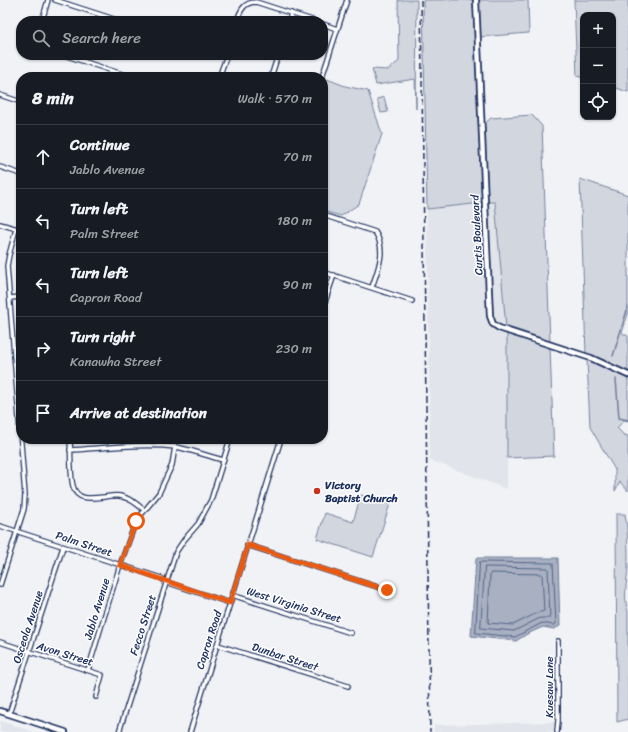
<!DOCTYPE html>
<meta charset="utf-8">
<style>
body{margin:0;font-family:Sriracha,sans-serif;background:#242831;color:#f1f3f6}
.controls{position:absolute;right:12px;top:12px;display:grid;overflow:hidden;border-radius:8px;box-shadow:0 1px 3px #0004}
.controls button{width:36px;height:36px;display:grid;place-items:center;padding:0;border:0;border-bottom:1px solid #363941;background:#171b24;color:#f1f3f6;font:20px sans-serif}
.stop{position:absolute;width:12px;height:12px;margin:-9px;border:3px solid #ea580c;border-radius:50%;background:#fff}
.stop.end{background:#ea580c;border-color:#fff;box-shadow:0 1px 4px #0008}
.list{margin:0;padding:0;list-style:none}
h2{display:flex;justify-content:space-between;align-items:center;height:52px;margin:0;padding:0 16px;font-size:17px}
h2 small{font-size:13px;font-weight:400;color:#9ea1a6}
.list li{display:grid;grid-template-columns:26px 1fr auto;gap:12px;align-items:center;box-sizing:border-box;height:64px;padding:0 16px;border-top:1px solid #363941}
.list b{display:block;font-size:15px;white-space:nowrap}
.list p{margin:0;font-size:13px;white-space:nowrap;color:#9ea1a6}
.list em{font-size:13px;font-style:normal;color:#9ea1a6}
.icon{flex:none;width:22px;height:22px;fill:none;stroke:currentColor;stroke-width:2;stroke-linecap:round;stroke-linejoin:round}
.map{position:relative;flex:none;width:628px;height:732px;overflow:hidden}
.search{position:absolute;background:#171b24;box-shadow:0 1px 3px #0004;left:16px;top:16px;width:312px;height:44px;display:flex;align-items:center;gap:10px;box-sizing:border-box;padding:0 14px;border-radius:16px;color:#9ea1a6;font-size:15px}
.panel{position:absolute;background:#171b24;box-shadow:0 1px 3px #0004;left:16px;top:72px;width:312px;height:372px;border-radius:16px}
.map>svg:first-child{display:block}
.built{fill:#e1e4ea}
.green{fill:#d2d6df;stroke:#76829e}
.water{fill:#a8b0c2;stroke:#707c9a}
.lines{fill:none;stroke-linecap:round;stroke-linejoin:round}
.shore{stroke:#536386;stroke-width:1}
.stream{stroke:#707c9a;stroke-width:1.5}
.minor-casing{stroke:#1b2f5e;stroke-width:6}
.tertiary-casing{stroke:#1b2f5e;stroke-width:8}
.minor{stroke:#fff;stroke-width:3.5}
.tertiary{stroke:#fff;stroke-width:4.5}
.rail{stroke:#1b2f5e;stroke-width:1.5;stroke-dasharray:6 3;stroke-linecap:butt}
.route{stroke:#ea580c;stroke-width:5}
.poi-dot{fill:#c8321e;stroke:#fff;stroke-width:1.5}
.labels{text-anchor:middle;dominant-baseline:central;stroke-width:3;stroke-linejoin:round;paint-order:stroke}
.street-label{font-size:11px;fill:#1b2f5e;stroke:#fff}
.poi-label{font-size:11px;font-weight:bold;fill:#1b2f5e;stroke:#fff;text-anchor:start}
</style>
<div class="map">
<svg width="628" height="732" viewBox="0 0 628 732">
<rect width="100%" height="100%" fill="#f1f2f5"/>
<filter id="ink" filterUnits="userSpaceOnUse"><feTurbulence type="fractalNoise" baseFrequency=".025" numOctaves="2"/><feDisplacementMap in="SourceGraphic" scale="8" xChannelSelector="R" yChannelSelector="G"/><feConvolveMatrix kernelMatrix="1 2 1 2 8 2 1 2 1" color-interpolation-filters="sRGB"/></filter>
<g filter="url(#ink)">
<g class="built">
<polygon points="495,201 506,328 495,323 492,315 487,202"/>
<polygon points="482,203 488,316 492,327 507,333 507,489 430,460 427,209"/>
<polygon points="0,721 35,732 0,732"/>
<polygon points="556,722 555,732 434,732 434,725"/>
</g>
<g class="green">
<polygon points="398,0 417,0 416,109 415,79 376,85 372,69 388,70 399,61"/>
<polygon points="423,0 473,0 482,203 427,209"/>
<polygon points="478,0 528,0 529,33 479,37"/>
<polygon points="574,0 628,0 628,92 613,87 613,15 583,15 583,78 577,76"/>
<polygon points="327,79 345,86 368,91 382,134 359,204 341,216 323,211 323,93"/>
<polygon points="384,97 388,112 381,113 377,99"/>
<polygon points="532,115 542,126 550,342 506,328 495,202 487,202 483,125 491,118"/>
<polygon points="580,179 628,195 628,314 622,333 628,336 628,372 614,365 586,354"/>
<polygon points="507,333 550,347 554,456 507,458"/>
<polygon points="587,359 612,370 628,378 628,421 624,420 617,428 624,435 628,436 628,491 620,482 615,491 615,470 590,427"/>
<polygon points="361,495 390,504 373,557 317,539 325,513 353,522"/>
<path d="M616,514h9c3,17 3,37 3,54 -1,15 -5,28 0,44v107l-11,3z"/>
</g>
<polygon class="water" points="476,558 558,558 560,626 554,629 543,627 527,634 516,641 471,636"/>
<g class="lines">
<g class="shore">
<polygon points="480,562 553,563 556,624 553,625 542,623 515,637 476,633"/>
<polygon points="485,567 548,568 550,618 540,618 514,631 481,628"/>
<polygon points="491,573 542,574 544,611 537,613 513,625 488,623 490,575"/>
</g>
<g class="stream">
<polyline points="20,327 21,327"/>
<polyline points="613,356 628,307"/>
<polyline points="616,379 619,418 628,420"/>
</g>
<defs>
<g id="minor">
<polyline points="55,0 120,21"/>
<polyline points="42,21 48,0"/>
<path d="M237,21c3,-10 7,-19 19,-19l59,19"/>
<polyline points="289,21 291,13"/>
<polyline points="323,24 337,29"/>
<polyline points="64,55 131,77"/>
<polyline points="219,77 227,55"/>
<polyline points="271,77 278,55"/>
<polyline points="322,77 347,0"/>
<polyline points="0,95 21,102"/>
<polyline points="0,167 21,174"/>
<path d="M323,215l52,17c12,18 3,37 -3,55"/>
<polyline points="0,224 21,230"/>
<polyline points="323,272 412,301"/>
<polyline points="10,298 21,297"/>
<polyline points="323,308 334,275"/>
<polyline points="14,356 21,356"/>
<path d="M70,439c1,13 0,35 3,47 5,21 32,8 47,10 10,2 17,8 24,14"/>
<path d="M70,450c35,-2 71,-7 106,-3 16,3 31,9 47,13"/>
<polyline points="0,526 161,578 166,582 230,603"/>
<polyline points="247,545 387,590"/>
<polyline points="0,585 24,509 25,495 7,266 9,255 16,229"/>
<polyline points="232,595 351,633"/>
<polyline points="0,642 102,675 96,697"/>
<polyline points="218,645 348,686"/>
<polyline points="88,670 120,565 136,521 159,493 172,465 175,447"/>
<polyline points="9,714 63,547"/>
<polyline points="119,732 176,552 184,540 198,524 211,500 230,439"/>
<polyline points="190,732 281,439"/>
<polyline points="557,732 558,721 558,641"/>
</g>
<g id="tertiary">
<polyline points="476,0 490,316 493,324 499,328 591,358 628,375"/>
<polyline points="0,711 65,732"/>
</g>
</defs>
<use href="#minor" class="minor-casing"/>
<use href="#tertiary" class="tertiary-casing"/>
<use href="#minor" class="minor"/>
<use href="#tertiary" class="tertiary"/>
<polyline class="rail" points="421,0 430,732"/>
</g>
</g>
<g class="lines" filter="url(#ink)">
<polyline class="route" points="136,521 120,565 230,603 248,545 387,590"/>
</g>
<circle class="poi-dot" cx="317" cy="491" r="4"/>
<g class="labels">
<g class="street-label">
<text transform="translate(477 235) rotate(-93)">Curtis Boulevard</text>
<text transform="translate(84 544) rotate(18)">Palm Street</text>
<text transform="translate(294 605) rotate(17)">West Virginia Street</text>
<text transform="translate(97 609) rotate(-73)">Jablo Avenue</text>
<text transform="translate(143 625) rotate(-72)">Fecco Street</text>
<text transform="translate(28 627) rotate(-72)">Osceola Avenue</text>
<text transform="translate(209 640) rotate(-72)">Capron Road</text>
<text transform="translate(65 654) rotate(17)">Avon Street</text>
<text transform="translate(285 657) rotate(18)">Dunbar Street</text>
<text transform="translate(549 687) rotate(-90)">Kuesaw Lane</text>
</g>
<g class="poi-label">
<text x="325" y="485">Victory<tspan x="325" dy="13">Baptist Church</tspan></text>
</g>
</g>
</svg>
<div class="controls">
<button>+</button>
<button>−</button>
<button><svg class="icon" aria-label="locate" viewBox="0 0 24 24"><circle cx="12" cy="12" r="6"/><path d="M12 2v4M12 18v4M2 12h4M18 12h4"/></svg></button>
</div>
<div class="stop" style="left:136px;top:521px"></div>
<div class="stop end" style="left:387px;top:590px"></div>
<div class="search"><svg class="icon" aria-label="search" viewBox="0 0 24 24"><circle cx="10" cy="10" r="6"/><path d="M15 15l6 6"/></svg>Search here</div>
<section class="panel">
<h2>8 min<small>Walk · 570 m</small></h2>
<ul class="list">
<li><svg class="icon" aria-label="ahead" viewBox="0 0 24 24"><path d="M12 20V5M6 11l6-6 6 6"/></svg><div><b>Continue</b><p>Jablo Avenue</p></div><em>70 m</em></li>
<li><svg class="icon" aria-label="left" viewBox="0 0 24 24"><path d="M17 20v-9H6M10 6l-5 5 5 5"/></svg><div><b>Turn left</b><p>Palm Street</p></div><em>180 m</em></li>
<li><svg class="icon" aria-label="left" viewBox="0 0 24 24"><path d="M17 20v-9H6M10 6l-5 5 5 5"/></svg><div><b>Turn left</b><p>Capron Road</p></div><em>90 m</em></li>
<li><svg class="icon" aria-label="right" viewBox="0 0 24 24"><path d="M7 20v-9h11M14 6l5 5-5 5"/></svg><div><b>Turn right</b><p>Kanawha Street</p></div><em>230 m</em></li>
<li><svg class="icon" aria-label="arrive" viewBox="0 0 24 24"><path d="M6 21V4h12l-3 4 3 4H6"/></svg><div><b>Arrive at destination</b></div></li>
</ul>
</section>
</div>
